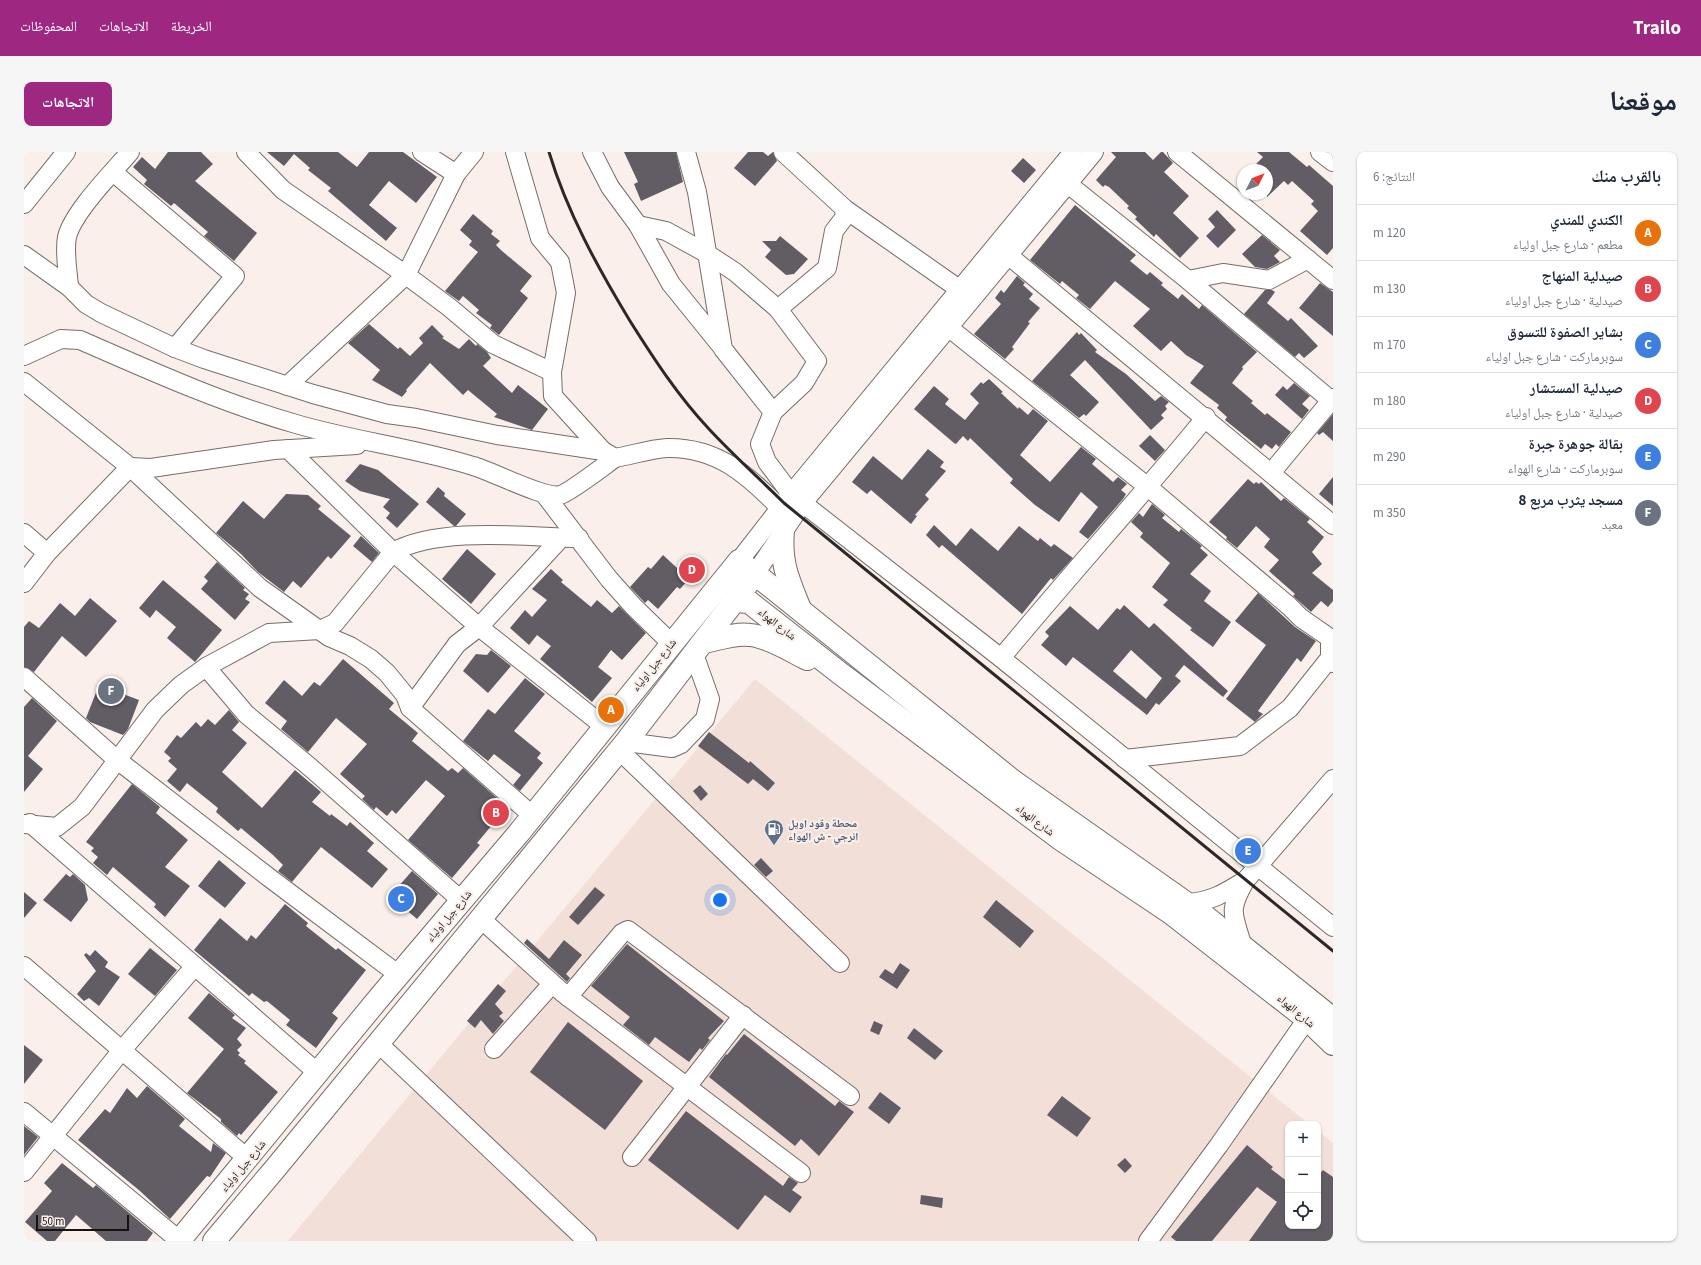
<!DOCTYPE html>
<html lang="ar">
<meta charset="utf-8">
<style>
body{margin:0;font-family:"Source Sans 3","Noto Naskh Arabic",sans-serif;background:#f6f6f7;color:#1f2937;direction:rtl}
.controls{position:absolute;right:12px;bottom:12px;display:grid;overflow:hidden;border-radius:8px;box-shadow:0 1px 3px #0004}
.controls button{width:36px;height:36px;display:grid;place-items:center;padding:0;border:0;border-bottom:1px solid #e0e1e3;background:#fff;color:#1f2937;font:20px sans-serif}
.compass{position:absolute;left:1213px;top:12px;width:36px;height:36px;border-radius:50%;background:#fff;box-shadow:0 1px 3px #0004;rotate:48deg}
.scale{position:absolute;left:12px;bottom:10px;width:93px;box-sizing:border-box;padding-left:4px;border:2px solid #161211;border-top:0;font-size:11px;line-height:14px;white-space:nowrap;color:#161211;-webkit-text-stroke:3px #faefea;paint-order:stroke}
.you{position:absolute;left:696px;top:748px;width:14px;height:14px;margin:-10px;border:3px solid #fff;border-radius:50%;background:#1a73e8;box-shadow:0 0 0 6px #1a73e833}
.badge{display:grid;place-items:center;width:26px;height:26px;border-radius:50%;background:#9d2781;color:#fff;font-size:13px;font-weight:700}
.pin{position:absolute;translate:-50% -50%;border:2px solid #fff;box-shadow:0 1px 4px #0006}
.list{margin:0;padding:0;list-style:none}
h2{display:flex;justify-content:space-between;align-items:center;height:52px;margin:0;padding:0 16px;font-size:17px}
h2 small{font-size:13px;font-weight:400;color:#747a83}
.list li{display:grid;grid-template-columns:26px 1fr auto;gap:12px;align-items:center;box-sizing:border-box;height:56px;padding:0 16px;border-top:1px solid #e0e1e3}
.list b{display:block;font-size:15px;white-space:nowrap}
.list p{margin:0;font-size:13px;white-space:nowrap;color:#747a83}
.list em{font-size:13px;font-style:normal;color:#747a83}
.icon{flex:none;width:22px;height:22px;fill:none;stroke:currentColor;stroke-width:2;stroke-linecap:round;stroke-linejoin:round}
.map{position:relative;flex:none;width:1309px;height:1089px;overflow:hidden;direction:ltr;border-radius:8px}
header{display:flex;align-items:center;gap:24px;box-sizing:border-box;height:56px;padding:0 20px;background:#9d2781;color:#fff}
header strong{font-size:19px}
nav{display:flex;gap:22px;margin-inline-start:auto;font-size:14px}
.intro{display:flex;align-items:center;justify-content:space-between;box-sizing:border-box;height:96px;padding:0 24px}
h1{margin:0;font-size:28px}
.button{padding:10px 18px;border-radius:8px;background:#9d2781;color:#fff;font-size:14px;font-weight:700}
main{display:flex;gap:24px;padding:0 24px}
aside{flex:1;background:#fff;border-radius:8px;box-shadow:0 1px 3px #0004}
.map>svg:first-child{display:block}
.built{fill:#f2dfd7}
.building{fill:#625d65;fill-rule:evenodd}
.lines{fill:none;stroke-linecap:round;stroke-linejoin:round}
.minor-casing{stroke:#766d69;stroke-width:20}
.highway-casing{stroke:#766d69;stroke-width:24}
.minor{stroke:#fff;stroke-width:18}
.highway{stroke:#fff;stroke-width:22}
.rail{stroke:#2d2827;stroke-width:3}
.labels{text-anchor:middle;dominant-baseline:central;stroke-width:4;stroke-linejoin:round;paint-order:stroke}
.street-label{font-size:11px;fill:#161211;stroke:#faefea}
.service-label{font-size:11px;font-weight:bold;fill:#4e5e75;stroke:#faefea;text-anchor:start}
</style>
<header>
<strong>Trailo</strong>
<nav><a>الخريطة</a><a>الاتجاهات</a><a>المحفوظات</a></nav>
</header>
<div class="intro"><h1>موقعنا</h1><a class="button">الاتجاهات</a></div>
<main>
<aside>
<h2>بالقرب منك<small>النتائج: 6</small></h2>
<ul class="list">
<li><span class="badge" style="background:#e8710a">A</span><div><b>الكندي للمندي</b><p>مطعم · شارع جبل اولياء</p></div><em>120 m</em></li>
<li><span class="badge" style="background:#e0444e">B</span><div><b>صيدلية المنهاج</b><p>صيدلية · شارع جبل اولياء</p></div><em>130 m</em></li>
<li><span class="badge" style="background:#3f7fe0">C</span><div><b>بشاير الصفوة للتسوق</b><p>سوبرماركت · شارع جبل اولياء</p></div><em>170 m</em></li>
<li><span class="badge" style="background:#e0444e">D</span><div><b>صيدلية المستشار</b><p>صيدلية · شارع جبل اولياء</p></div><em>180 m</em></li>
<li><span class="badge" style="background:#3f7fe0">E</span><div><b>بقالة جوهرة جبرة</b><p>سوبرماركت · شارع الهواء</p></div><em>290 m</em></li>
<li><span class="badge" style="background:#6b7280">F</span><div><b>مسجد يثرب مربع 8</b><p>معبد</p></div><em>350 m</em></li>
</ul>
</aside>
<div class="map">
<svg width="1309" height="1089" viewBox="0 0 1309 1089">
<rect width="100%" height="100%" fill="#faefea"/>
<polygon class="built" points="731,527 1285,972 1264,972 1264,1074 1294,1074 1294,979 1309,991 1309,1089 264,1089"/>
<g class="building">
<polygon points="144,0 177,0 189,12 171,29 233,81 210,109 180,84 184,80 150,51 147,54 120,32 123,28 109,15 118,5 131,17"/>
<polygon points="243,0 314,0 333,15 345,0 379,0 413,25 392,51 365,29 345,53 373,76 362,89 304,39 307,36 284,18 286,16 270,2 260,14"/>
<polygon points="600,0 652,0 659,30 617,49 610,32 614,30"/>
<polygon points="724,0 739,0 744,4 749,0 753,9 731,34 710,16"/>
<polygon points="1087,0 1121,0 1129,8 1137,0 1139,0 1149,11 1140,20 1165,44 1149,61 1175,86 1156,106 1132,82 1130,85 1111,67 1113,65 1103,56 1105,54 1085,35 1081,33 1079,35 1072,28 1092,5"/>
<polygon points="1233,0 1265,0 1283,15 1285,13 1309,34 1309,96 1303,103 1276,79 1294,59 1287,52 1290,49 1268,29 1264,33 1260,29 1243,45 1243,18 1226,18 1239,5"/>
<polygon points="999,6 1012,18 1000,31 987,19"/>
<polygon points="1051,53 1112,103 1106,109 1123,123 1126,120 1139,131 1137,133 1154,147 1158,142 1175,157 1178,153 1233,200 1218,215 1219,217 1208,231 1229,249 1227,251 1241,263 1243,261 1267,280 1255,295 1252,292 1248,297 1241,292 1237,297 1201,268 1203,265 1193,256 1195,253 1166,231 1180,214 1162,203 1147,189 1137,199 1109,174 1126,157 1091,129 1066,157 1052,146 1055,143 1038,129 1036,132 1006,108"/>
<polygon points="1193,58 1212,78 1194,96 1182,84 1191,75 1184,67"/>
<polygon points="449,62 469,79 467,82 476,89 472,93 478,99 508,124 496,139 504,146 475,183 466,176 468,173 452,161 455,158 439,144 435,149 421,139 454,100 445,93 448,89 436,78"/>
<polygon points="1238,83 1256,98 1250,104 1256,110 1243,117 1231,115 1218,102"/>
<polygon points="756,84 784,107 770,122 762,123 741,105 747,98 738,89 752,89"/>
<polygon points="993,124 1001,131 999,133 1009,142 1005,147 1016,156 1004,170 1006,171 988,195 990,197 981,207 950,182 977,152 971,146 977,138 980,141"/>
<polygon points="1296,131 1309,140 1309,184 1275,156"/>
<polygon points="1241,138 1248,138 1251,140 1243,151 1264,169 1267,166 1294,194 1280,206 1275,201 1271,205 1220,162"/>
<polygon points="345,172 374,197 376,195 386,204 399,191 395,186 408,173 420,185 418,186 435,197 445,187 452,194 453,192 463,200 467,206 459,214 488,241 494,233 524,257 508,278 470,265 473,262 444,238 439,243 406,211 382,238 383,239 378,245 348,228 356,218 324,191"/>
<polygon points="1053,180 1055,183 1057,181 1073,198 1071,200 1102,222 1131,249 1137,244 1145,250 1141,254 1143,257 1137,263 1140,266 1127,278 1061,208 1046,223 1075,250 1062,264 1060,262 1055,266 1008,229"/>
<polygon points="965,227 979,240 977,241 994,257 995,255 1004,263 1009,257 1024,269 996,303 1026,330 1057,295 1072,307 1068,312 1089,330 1094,325 1103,332 1097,338 1102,342 1099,347 1064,387 1055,380 1074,355 1057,340 1035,370 1011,353 986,331 989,327 946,286 944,289 939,284 932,292 930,291 890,257 910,234 925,247 921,252 941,268 955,251 946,242 957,230 959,232"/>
<polygon points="1270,231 1286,244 1278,252 1285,258 1278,267 1251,243 1259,234 1263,238"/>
<polygon points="1309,262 1309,289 1299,280 1295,283 1293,281"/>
<polygon points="1126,283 1141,298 1131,309 1115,294"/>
<polygon points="904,297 920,310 916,315 922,319 901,343 905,347 891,363 893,364 887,372 847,338 843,342 828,330 849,304 878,328"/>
<polygon points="336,312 354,318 395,352 373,376 362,366 366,361 359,355 366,347 336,339 321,329"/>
<polygon points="1309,325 1309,354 1295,342"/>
<polygon points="1224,327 1230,332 1232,330 1235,332 1237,330 1257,349 1260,346 1286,367 1283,370 1300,385 1288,400 1298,412 1288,421 1309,438 1309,449 1304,455 1297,449 1287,460 1269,444 1271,442 1245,419 1255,408 1240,395 1246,387 1232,374 1213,396 1202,387 1203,385 1185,370"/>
<polygon points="414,335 421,341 420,344 442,362 432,374 430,374 402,350"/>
<polygon points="262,342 284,343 297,354 294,357 327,384 307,407 304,404 277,436 269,429 260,440 234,420 217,402 192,381 219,349 240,367"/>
<polygon points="1128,352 1141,363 1138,366 1155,380 1157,377 1178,394 1176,396 1184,403 1166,422 1187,439 1180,449 1207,470 1189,495 1166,478 1168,476 1139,453 1144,448 1128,435 1146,411 1116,385 1119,381 1107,370 1115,361 1119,365"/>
<polygon points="910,373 932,394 947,376 974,399 995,374 1014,389 1016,386 1027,395 1030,392 1049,406 1029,428 1027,426 998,462 918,393 915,396 902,383"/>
<polygon points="337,384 355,401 348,410 329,394"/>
<polygon points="443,397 472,422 447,452 418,427"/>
<polygon points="639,403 665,427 656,437 653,435 634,457 624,448 621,451 606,435 624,415 627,417"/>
<polygon points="193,410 221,436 219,438 225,442 221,447 226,450 211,468 177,437 184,429 180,425"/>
<polygon points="527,417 539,428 537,430 567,455 573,448 588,461 595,454 622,481 598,508 587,498 574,515 588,526 568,550 516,507 527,494 513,483 505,493 486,476 501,458 508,465 523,448 508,437"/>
<polygon points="139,428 198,478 171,510 143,486 152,475 132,458 126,466 115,456"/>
<polygon points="1234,441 1271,475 1292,489 1277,510 1273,506 1234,559 1239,562 1231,570 1202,547 1242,493 1211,469"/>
<polygon points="66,446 93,469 62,505 38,484 10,520 0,515 0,475 5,469 15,476 36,451 51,464"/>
<path d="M1100,453l25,23 5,-5 74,68 -5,6 -39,-32 -9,11 6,5 -22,24 -3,-2 -9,12 -74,-58 -7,9 -25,-21 8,-9 -4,-4 25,-26 28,24 19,-22 3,2zM1107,498l31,28 -16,21 -33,-28z"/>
<polygon points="467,498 487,514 464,541 439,519 452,502 463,503"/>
<polygon points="319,507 370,551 365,557 394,581 388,589 424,619 428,616 434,621 439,616 483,655 453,691 456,693 428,726 384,688 421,644 402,628 372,662 368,658 363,664 352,655 350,658 338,647 341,644 316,622 343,592 312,566 284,600 257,577 263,569 241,551 260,528 278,544 290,530 296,534"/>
<polygon points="501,526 521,542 490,579 517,601 513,606 519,611 496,639 489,633 497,623 470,602 464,609 439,589 464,557 471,562"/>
<polygon points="75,533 115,548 104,577 99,583 66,570 62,566"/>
<polygon points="8,546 33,569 4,604 19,617 0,640 0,555"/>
<polygon points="205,558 215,570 208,578 223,591 198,620 238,656 271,618 297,640 288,650 306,664 307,662 323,674 326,670 350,691 343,699 364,717 348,736 297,695 268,730 254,719 259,713 249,703 217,676 214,679 192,660 194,656 163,631 156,640 143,629 153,617 144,609 147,606 140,600 153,583 157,586 172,570 177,575 184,567 191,573"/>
<polygon points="685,580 725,611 726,609 751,631 744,639 729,627 724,632 674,594"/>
<polygon points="108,632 136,655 132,661 164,688 141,715 166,734 141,765 130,755 132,752 89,715 83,723 69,711 74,705 67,699 70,696 62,690"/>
<polygon points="676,633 684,642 677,649 669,639"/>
<polygon points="737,706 749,719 742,725 730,713"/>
<polygon points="195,708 222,731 201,756 174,734"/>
<polygon points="388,719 414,742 393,767 366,744"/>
<polygon points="42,722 46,725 49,722 61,733 64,748 47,770 19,748"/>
<polygon points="571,735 581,743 554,773 545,765"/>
<polygon points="0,740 13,751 0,766"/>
<polygon points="972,748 1010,779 996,796 959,765"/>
<polygon points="261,752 284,771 282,774 312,798 314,796 342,818 308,861 314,866 292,896 262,873 266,868 243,849 240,850 228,841 225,844 170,798 196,766 223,789 227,783 232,787"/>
<polygon points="503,787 525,807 540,788 558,803 542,822 546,826 543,830 500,791"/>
<polygon points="603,792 700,869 684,886 686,888 678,898 676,896 665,910 631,885 625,893 599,873 606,865 567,834"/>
<polygon points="126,796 153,818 131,844 104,822"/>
<polygon points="71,798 84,810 81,815 96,825 75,854 65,846 60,849 53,842 72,819 60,803 62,801 66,804"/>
<polygon points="876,811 886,818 873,837 855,825 861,817 869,822"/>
<polygon points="474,832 482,839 471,852 479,861 475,864 480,869 469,882 457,868 451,876 443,869"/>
<polygon points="185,841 211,863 208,866 222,876 213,887 218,893 213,898 216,901 214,903 222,909 220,911 254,940 217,983 215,981 213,984 197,970 197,967 163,941 200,897 164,866"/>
<polygon points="850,869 859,873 855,883 846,879"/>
<polygon points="544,870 619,929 581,978 506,920"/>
<polygon points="890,876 919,899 911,908 883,886"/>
<polygon points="720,882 811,954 815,949 830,960 795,1004 777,987 771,994 685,925 702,902 703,903"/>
<polygon points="0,893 19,908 0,932"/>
<polygon points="123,934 161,967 155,974 187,1000 189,991 202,1001 186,1025 183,1024 146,1067 116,1039 54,988 81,957 86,961 103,936 113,946"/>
<polygon points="856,940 877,956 865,972 844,956"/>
<polygon points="1038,944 1067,966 1053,985 1023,963"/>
<polygon points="662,959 759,1034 765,1025 774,1031 768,1038 778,1045 766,1061 741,1043 714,1078 624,1008"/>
<polygon points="0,974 14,985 0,1003"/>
<polygon points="1223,993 1249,1015 1247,1017 1264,1030 1264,1074 1294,1074 1294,1024 1299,1018 1309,1025 1309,1089 1225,1089 1253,1050 1233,1035 1188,1089 1152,1089 1147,1085"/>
<polygon points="1101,1006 1108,1014 1101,1021 1093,1013"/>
<polygon points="38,1011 69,1036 72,1033 129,1081 123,1089 82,1089 52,1063 31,1089 23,1089 1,1070 28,1039 20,1031"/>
<polygon points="897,1043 919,1046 918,1056 896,1052"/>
</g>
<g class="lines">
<defs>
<g id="minor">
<polyline points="222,0 259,38 382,123 425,155 469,192 528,220"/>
<polyline points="398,0 432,22"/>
<polyline points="491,0 516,86 536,110 542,141 528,220 529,244 579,299"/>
<polyline points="568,0 586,35 614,73 647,132 698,195"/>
<polyline points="662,0 673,40 699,197 749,260 736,292 743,310 767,342 977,506 1309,775"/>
<polyline points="759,0 821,57 935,137"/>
<polyline points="1153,0 1309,128"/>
<polyline points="1296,0 1309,10"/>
<polyline points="89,20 211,124 151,196"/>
<polyline points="1044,32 1164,128 1309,250"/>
<polyline points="0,52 42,0"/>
<polyline points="614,73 642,79 682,101 711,120 754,157"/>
<path d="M0,103l45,32 17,17 15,9 74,35 29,11 109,35 74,20 29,4 81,17 106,16 12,7c17,-3 35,-9 52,-10 50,-1 81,27 113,60"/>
<polyline points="984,103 1309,373"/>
<polyline points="1164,128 1199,121 1245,128 1284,107"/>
<path d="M45,135c-1,-15 -5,-35 -2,-50 6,-25 46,-65 63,-85"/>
<polyline points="924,175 1124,335 1265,454 1277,466 1306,486 1306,506 1309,511"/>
<path d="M0,204l37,-17 19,1c71,31 142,63 216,84 58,17 119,24 177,42 19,5 71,33 87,29 9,-2 45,-30 55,-37"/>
<polyline points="0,230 106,315 236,436 305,485 326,494 347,507 363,521 381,543 386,556 509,664"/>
<polyline points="263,234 382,123 432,22 450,0"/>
<polyline points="749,260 780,231 793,209 754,157 803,116 810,79 820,66 821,57"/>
<polyline points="264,297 369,400 455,475 581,575"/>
<polyline points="1247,321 1309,246"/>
<polyline points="521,343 585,427 609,454 648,492"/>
<polyline points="0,381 23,401"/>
<polyline points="715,409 767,342 1049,0"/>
<polyline points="731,422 778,352 1070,0"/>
<polyline points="0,431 23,401 106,315 127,316 250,298 333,293"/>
<path d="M977,506c67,-81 138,-159 205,-241"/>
<polyline points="182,515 222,562 287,616 438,749"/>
<polyline points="0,525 92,607 247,727 375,823"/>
<polyline points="386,556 433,492 455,475 537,386"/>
<polyline points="602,590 648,596 657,592 681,567 686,547 670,502"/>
<polyline points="595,598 816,811"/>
<polyline points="1101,607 1216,594 1266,556 1309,502"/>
<polyline points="6,671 295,922"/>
<path d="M0,672l33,3 25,-20 73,-97 26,-25 25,-18 63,-34 51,-3 15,-7 58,-71c47,-26 133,-15 186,-14"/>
<path d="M1163,751c23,-1 38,-10 57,-22"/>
<polyline points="457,767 539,841 777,1021"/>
<path d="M1218,792c-9,-31 -14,-33 3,-63l88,-102"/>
<polyline points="0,814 224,1007"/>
<polyline points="544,845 598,781 604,778 826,944"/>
<polyline points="354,891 563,1089"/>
<polyline points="470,897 528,832"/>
<polyline points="0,960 156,1089"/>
<polyline points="608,1005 719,863"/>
<polyline points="0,1020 98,898 171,814"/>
<polyline points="1124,1089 1195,993 1283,867"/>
</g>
<g id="highway">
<path d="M759,378c-3,33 5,49 17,79"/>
<polyline points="711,449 725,450 817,522 1035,686 1147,761 1283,867 1309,892"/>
<path d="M680,490c15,-3 31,-9 46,-7 17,1 41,16 57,24"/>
<polyline points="155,1089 355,846 494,682 715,409 989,629 1182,765 1309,867"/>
<polyline points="190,1089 250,1018 602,590 731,422"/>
</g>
</defs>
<use href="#minor" class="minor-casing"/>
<use href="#highway" class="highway-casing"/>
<use href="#minor" class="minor"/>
<use href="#highway" class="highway"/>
<path class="rail" d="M525,0c18,60 49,116 81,169 24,38 48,75 79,108 24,26 50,49 75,74l549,448"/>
</g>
<defs>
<symbol id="fuel-pin" viewBox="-11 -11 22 30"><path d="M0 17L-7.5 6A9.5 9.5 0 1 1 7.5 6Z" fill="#5c6f8a" stroke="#faefea"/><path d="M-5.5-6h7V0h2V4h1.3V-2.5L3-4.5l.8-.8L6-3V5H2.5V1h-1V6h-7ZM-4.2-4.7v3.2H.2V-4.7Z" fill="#fff"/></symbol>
</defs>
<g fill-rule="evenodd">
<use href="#fuel-pin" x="739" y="666" width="22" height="30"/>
</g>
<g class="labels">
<g class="street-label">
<text transform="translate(753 472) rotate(38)">شارع الهواء</text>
<text transform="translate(630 513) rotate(-51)">شارع جبل اولياء</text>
<text transform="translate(1011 668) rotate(37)">شارع الهواء</text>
<text transform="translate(425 764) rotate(-50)">شارع جبل اولياء</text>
<text transform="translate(1272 859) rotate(40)">شارع الهواء</text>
<text transform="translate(219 1014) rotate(-50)">شارع جبل اولياء</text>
</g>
<g class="service-label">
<text x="764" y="671">محطة وقود اويل<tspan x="764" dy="13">انرجي - ش الهواء</tspan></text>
</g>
</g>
</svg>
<div class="controls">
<button>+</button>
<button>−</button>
<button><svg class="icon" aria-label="locate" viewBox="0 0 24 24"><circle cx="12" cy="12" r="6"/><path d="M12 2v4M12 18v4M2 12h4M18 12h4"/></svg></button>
</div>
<svg class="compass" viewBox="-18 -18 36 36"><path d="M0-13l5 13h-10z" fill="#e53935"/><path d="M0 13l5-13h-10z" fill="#747a83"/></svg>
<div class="scale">50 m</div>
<div class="you"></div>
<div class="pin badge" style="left:587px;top:558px;background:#e8710a">A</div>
<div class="pin badge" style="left:472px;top:661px;background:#e0444e">B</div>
<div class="pin badge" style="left:377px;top:747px;background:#3f7fe0">C</div>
<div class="pin badge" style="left:668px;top:418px;background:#e0444e">D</div>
<div class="pin badge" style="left:1224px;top:699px;background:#3f7fe0">E</div>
<div class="pin badge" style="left:87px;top:539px;background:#6b7280">F</div>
</div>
</main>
